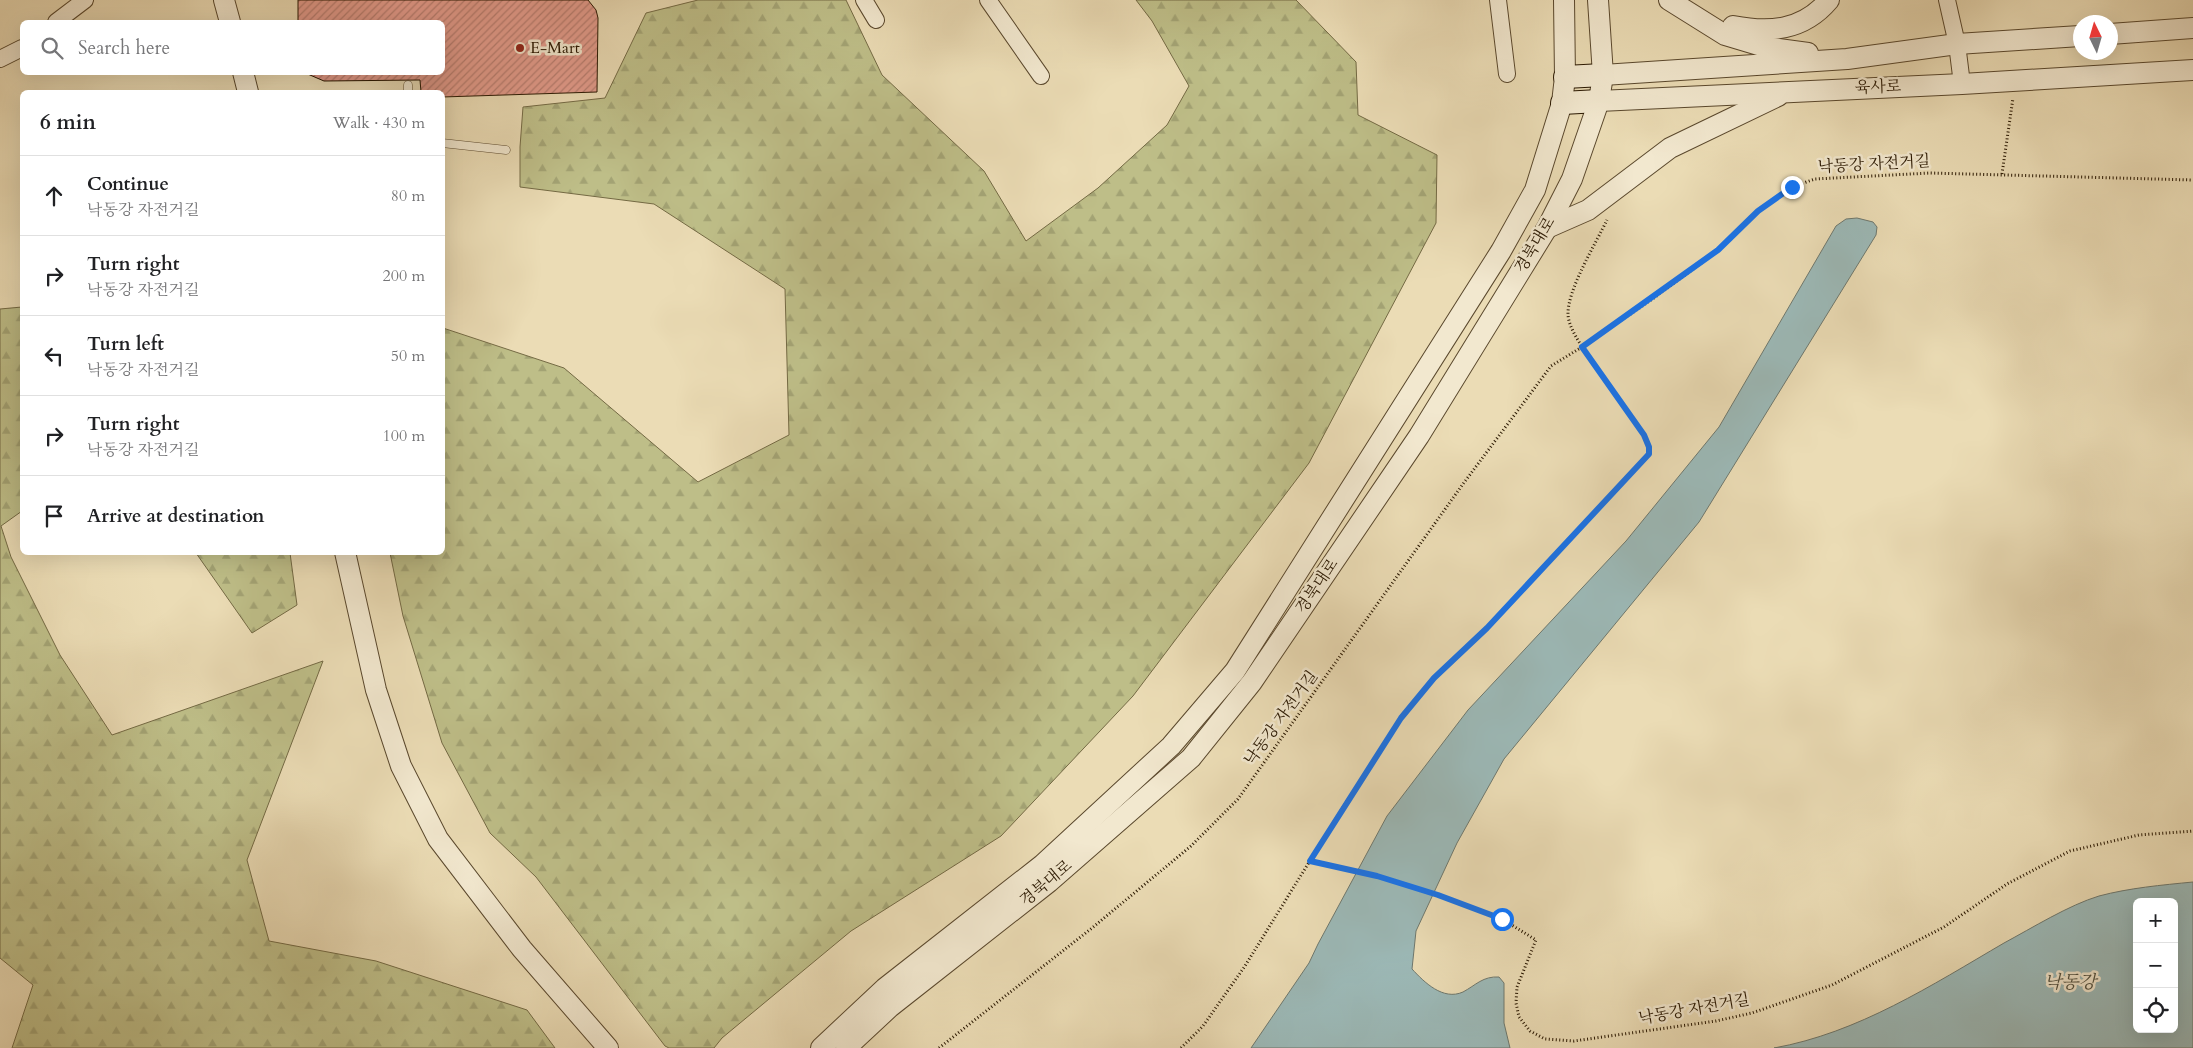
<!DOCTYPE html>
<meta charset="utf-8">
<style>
body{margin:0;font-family:Cardo,"Noto Serif KR",serif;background:#f6f6f6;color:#202124}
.controls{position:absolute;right:15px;bottom:15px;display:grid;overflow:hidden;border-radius:8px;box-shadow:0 5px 20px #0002}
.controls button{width:45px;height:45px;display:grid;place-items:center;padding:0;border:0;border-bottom:1px solid #e0e0e0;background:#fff;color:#202124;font:25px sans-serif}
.compass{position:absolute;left:2073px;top:15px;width:45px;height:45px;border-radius:50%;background:#fff;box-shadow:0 5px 20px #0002;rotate:355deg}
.stop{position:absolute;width:15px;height:15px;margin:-11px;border:4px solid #1a73e8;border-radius:50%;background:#fff}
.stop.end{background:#1a73e8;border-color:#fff;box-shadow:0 1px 5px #0008}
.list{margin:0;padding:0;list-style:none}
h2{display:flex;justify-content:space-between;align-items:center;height:65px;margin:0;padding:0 20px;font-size:21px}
h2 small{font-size:16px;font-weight:400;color:#757577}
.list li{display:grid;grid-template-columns:32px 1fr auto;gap:15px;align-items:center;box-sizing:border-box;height:80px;padding:0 20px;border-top:1px solid #e0e0e0}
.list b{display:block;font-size:19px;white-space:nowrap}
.list p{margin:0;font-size:16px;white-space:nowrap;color:#757577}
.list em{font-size:16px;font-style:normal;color:#757577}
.icon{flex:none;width:28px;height:28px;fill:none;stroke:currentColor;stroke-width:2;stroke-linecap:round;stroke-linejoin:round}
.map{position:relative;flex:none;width:2193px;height:1048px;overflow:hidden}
.search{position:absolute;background:#fff;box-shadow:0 5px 20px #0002;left:20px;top:20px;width:425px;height:55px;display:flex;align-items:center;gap:12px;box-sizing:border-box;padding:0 18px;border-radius:8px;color:#757577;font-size:19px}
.panel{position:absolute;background:#fff;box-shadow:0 5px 20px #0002;left:20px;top:90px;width:425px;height:465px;border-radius:8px}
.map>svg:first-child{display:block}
.forest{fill:url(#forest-firs);stroke:#746a44}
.water{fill:#9cb9b7;stroke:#6e786e;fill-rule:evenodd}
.building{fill:url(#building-hatch);stroke:#291700}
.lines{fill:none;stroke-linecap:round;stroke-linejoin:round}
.service-casing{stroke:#5a482d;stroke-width:9}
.minor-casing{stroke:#5a482d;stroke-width:18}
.tertiary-casing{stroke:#5a482d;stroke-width:22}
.secondary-casing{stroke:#291700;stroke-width:24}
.path{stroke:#291700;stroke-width:3;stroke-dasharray:1 2.5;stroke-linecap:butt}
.service{stroke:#f2e8cf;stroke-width:8}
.minor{stroke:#f2e8cf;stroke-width:16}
.tertiary{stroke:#f2e8cf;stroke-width:20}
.secondary{stroke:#f2e8cf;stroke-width:22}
.route{stroke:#1a73e8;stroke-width:6}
.poi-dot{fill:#8f2418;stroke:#f2e8cf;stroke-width:2}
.labels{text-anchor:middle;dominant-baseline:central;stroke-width:5;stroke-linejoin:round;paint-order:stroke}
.poi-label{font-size:16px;fill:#291700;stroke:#f2e8cf;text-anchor:start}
.street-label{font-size:16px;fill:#291700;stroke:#f2e8cf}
.water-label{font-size:18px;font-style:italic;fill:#515040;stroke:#f2e8cf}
</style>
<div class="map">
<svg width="2193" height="1048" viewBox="0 0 2193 1048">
<defs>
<pattern id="forest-firs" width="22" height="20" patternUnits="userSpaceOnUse" patternTransform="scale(1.25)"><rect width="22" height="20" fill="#bebe88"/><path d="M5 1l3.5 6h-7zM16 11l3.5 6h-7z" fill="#a3a374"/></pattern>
<pattern id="building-hatch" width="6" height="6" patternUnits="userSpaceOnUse" patternTransform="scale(1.25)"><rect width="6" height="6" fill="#e39b8c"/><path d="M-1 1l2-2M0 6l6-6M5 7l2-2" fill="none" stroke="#b87d70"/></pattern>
</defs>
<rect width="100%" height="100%" fill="#ebdcb5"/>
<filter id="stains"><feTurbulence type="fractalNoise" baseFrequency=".004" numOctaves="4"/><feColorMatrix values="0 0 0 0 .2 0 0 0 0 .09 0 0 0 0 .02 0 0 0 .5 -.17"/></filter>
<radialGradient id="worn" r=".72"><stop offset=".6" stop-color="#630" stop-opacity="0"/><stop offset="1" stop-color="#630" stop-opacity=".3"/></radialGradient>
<g class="forest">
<polygon points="698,0 846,0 882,75 984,171 1026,241 1098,188 1167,125 1189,86 1152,21 1136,0 1296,0 1356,62 1358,115 1437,155 1436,223 1309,463 1133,696 1001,836 851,931 722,1038 714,1048 669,1048 665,1046 536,877 490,833 442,743 403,616 390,553 442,552 443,328 564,368 698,482 789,435 785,289 654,204 520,187 520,147 523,107 605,98 646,13"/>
<polygon points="22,307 22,511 1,526 11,557 60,655 112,735 323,661 247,860 269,941 376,961 527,1010 555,1048 12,1048 33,985 0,958 0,309"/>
<polygon points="196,553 290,553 297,605 252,633"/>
</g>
<g class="water">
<path d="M1857,218l16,4 4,5 -1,8 -177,287 -195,237 -47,84 -41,88 -4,38c12,13 31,32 51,23 13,-7 20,-16 36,-15l5,6v40l6,25h-259l58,-85 9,-19 69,-128 81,-106 158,-169 93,-114 117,-201 10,-7z"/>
<path d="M2193,882v166h-419c84,-15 158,-63 230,-105 28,-15 65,-38 95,-47 30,-8 63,-11 94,-14zM2137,902h37v127h-37z"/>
</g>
<polygon class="building" points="298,0 588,0 596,10 598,18 597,92 442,97 442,92 421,92 420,80 324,81 303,72 442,72 442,22 298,22"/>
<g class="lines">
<defs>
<g id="service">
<polyline points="408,85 408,92"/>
<polyline points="442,143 506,150"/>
</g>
<g id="minor">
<polyline points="864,0 876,20"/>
<polyline points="988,0 1041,76"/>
<polyline points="1498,0 1507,74"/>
<polyline points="1947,0 1957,44 1962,84"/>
<polyline points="56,22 85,0"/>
<polyline points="0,59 22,48"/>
</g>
<g id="tertiary">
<polyline points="224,0 230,22"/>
<polyline points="1669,0 1725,35 1765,47 1808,53"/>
<path d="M1733,26c36,7 70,5 96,-26"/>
<polyline points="2110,34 2193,28"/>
<polyline points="243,72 248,92"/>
<polyline points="1603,75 1847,59 1957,44 2080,36"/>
<polyline points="1599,101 1962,84 2193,70"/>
<polyline points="1547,228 1588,210 1670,148 1778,96"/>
<polyline points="345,552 376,690 401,766 438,839 522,949 608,1048"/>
<polyline points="821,1048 885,988 1042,865 1171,746 1235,671 1501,251 1535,190 1562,103 1565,77 1564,0"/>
<polyline points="846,1048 890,1007 1049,882 1191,758 1252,682 1419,436 1547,228 1572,179 1599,101 1603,75 1598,0"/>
</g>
<g id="secondary">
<polyline points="1565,77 1603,75"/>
<polyline points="1562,103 1599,101"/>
</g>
</defs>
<use href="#service" class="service-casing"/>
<use href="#minor" class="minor-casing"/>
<use href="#tertiary" class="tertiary-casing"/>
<use href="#secondary" class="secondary-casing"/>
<g class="path">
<polyline points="2002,174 2013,98"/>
<polyline points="1310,861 1377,876 1438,895 1502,919 1536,940 1517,987 1516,1003 1519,1017 1530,1031 1545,1039 1574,1041 1716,1021 1752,1013 1832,985 1944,927 2007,884 2070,851 2139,835 2193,831"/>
<polyline points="939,1048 1092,928 1191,846 1238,799 1463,484 1551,366 1582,347 1651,300 1719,250 1758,211 1792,187 1815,179 1930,173 2193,180"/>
<path d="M1181,1048l22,-22 42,-60 95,-154 61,-94 33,-40 53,-50 162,-174v-7l-5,-12 -62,-88c-6,-10 -13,-21 -14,-32 -1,-25 28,-72 39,-95"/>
</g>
<use href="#service" class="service"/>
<use href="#minor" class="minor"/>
<use href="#tertiary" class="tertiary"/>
<use href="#secondary" class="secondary"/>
</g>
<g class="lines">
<polyline class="route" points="1502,919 1438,895 1377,876 1310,861 1401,718 1434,678 1487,628 1649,454 1649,447 1644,435 1582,347 1718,250 1758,211 1792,187"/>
</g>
<circle class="poi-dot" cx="520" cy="48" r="5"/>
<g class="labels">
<g class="poi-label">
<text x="530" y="48">E-Mart</text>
</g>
<g class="street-label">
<text transform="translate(1878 87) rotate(-2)">육사로</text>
<text transform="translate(1874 164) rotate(-3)">낙동강 자전거길</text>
<text transform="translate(1535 245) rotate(-59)">경북대로</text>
<text transform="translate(1317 586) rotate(-56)">경북대로</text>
<text transform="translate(1281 718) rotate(-54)">낙동강 자전거길</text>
<text transform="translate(1046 883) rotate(-40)">경북대로</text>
<text transform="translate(1694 1009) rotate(-10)">낙동강 자전거길</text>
</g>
<g class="water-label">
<text x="2070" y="982">낙동강</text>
</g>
</g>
<rect width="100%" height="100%" filter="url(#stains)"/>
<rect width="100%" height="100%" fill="url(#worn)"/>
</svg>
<div class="controls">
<button>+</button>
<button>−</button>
<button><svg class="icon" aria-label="locate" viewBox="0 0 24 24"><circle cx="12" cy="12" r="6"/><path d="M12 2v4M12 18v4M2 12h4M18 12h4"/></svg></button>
</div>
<svg class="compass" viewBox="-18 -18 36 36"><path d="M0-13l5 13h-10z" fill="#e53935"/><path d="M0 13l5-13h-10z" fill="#757577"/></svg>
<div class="stop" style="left:1502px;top:919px"></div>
<div class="stop end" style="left:1792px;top:187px"></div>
<div class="search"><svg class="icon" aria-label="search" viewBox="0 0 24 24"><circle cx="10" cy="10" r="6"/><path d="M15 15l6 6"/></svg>Search here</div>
<section class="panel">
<h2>6 min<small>Walk · 430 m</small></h2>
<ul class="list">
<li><svg class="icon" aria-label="ahead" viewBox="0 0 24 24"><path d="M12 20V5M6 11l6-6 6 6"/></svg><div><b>Continue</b><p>낙동강 자전거길</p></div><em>80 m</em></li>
<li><svg class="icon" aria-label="right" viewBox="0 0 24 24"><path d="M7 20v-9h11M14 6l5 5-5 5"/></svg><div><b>Turn right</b><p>낙동강 자전거길</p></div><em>200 m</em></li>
<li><svg class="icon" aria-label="left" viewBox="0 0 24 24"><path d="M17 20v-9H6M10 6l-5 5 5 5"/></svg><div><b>Turn left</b><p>낙동강 자전거길</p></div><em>50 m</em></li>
<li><svg class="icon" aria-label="right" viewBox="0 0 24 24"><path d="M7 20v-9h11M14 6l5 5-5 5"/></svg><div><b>Turn right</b><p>낙동강 자전거길</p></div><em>100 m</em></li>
<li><svg class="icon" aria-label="arrive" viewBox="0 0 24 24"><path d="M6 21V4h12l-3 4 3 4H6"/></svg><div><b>Arrive at destination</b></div></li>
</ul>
</section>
</div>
